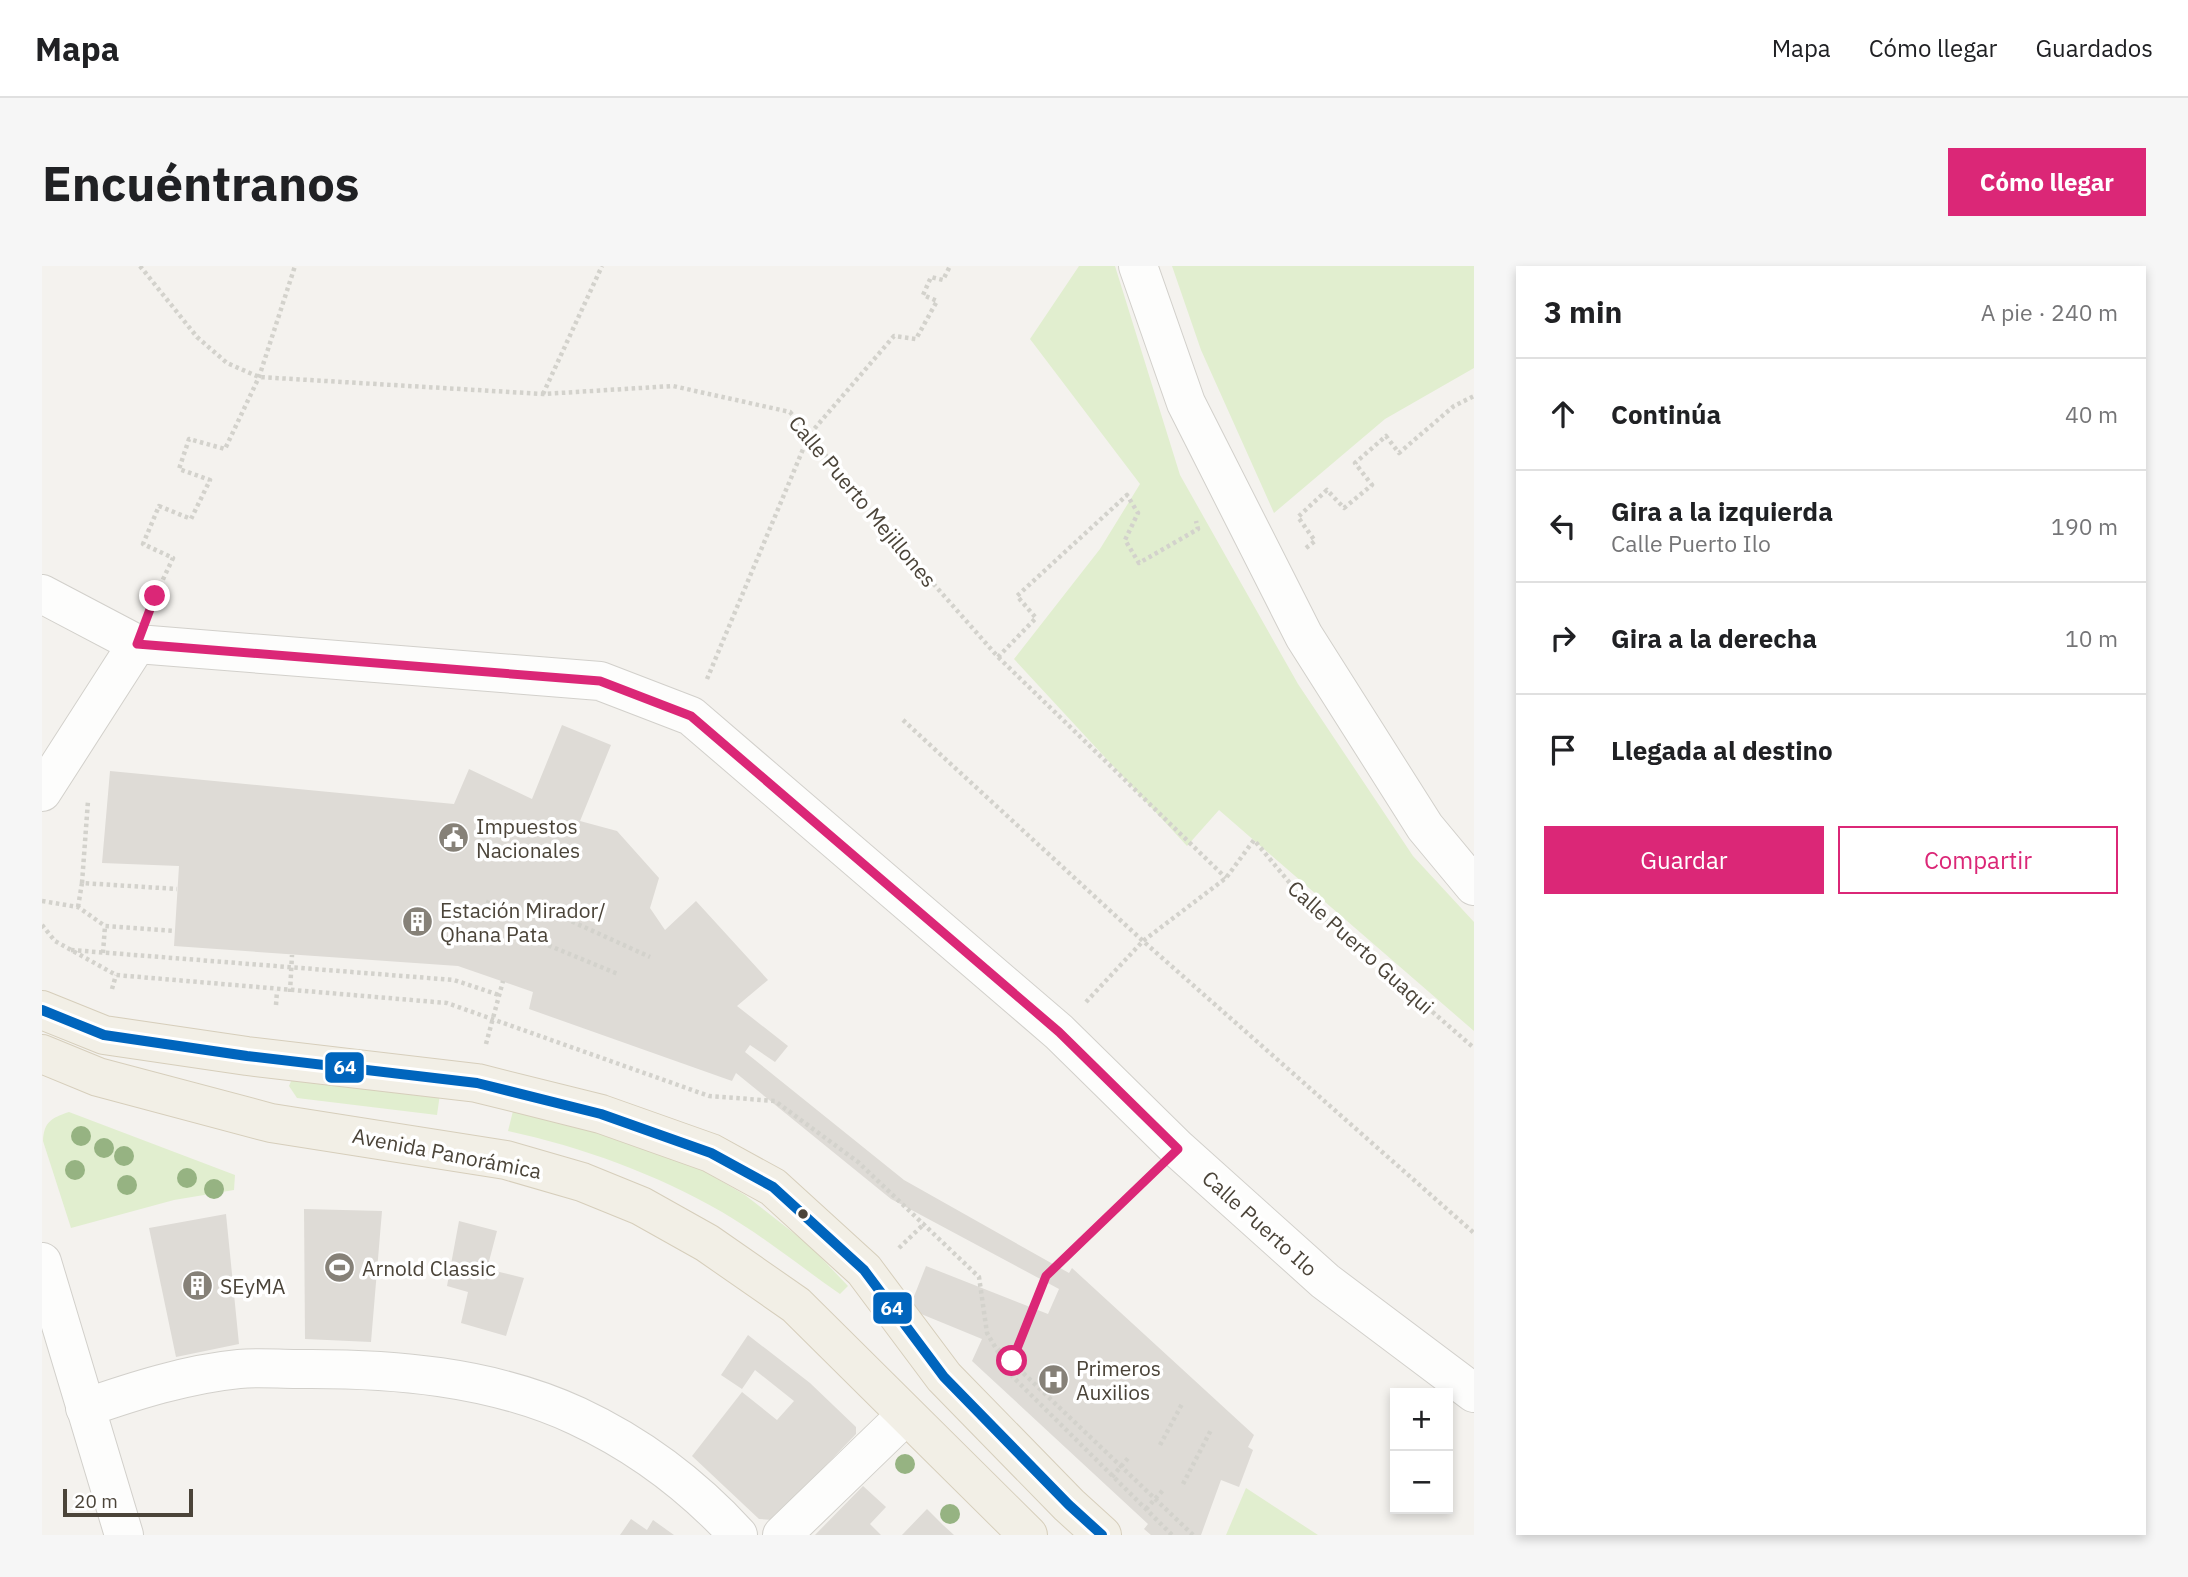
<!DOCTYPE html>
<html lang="es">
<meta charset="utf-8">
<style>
body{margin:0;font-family:"IBM Plex Sans",sans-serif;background:#f6f6f6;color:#202124}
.controls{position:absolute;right:21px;bottom:21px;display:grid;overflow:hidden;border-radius:0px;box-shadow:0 4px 10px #0003}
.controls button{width:63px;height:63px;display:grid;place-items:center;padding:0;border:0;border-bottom:2px solid #e0e0e0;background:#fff;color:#202124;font:35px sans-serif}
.scale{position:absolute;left:21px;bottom:18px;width:130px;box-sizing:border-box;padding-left:7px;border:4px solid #4b4439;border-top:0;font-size:19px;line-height:24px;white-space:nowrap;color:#4b4439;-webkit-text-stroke:5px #fff;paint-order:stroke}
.stop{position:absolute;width:21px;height:21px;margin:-16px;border:5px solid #db2777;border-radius:50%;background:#fff}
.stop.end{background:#db2777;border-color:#fff;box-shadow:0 2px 7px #0008}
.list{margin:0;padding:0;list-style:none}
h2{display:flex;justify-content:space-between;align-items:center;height:91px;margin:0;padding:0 28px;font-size:30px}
h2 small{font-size:23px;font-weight:400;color:#757577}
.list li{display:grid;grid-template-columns:46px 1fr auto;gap:21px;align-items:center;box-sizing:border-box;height:112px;padding:0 28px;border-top:2px solid #e0e0e0}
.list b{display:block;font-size:26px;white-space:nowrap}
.list p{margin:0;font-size:23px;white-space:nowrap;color:#757577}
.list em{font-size:23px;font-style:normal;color:#757577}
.actions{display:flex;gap:14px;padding:21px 28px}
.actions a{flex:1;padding:16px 0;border:2px solid #db2777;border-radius:0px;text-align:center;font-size:24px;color:#db2777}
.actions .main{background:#db2777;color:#fff}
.icon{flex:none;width:38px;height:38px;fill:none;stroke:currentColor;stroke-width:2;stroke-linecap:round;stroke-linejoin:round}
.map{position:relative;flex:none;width:1432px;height:1269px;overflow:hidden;border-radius:0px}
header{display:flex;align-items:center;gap:42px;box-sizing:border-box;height:98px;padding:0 35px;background:#fff;border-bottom:2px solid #e0e0e0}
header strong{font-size:33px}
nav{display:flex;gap:38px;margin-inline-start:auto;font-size:24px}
.intro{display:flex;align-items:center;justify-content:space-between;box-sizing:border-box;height:168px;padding:0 42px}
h1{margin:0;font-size:49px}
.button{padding:18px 32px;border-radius:0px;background:#db2777;color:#fff;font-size:24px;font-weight:700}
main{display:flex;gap:42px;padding:0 42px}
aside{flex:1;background:#fff;border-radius:0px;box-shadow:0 4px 10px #0003}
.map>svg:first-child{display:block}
.green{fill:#e1eecf}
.building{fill:#dedbd6}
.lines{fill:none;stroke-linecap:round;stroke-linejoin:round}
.minor-casing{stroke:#d2d0cb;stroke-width:40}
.major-casing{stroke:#d6cebb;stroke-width:40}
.path{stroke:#d3d2cc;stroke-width:4.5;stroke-dasharray:3.5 3.5;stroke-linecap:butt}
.minor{stroke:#fdfdfc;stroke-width:38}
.major{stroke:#f2efe6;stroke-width:38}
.bus-1-casing{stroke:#fff;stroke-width:16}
.bus-1{stroke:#0065bd;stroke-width:10}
.tree{fill:#96b382}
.route{stroke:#db2777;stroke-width:9}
.bus-dot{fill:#4b4439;stroke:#fff;stroke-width:2.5}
.labels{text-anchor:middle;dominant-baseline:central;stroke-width:7;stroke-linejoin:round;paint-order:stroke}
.street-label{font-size:21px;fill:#4b4439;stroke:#fff}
.poi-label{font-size:21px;fill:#4b4439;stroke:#fff;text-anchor:start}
.line-badge{stroke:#fff;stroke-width:2.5}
.badge-label{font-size:19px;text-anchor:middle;font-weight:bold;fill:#fff}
</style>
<header>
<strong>Mapa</strong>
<nav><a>Mapa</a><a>Cómo llegar</a><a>Guardados</a></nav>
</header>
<div class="intro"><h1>Encuéntranos</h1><a class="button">Cómo llegar</a></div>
<main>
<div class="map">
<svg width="1432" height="1269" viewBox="0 0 1432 1269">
<rect width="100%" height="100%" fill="#f4f2ee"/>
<g class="green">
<polygon points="1037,0 1073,0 1138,209 1256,418 1371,590 1432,656 1432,765 1177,544 1145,580 972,393 1058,283 1098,218 988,73"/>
<polygon points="1130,0 1432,0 1432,102 1343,153 1232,247 1159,84"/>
<polygon points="250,813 398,828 395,849 255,832 247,820"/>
<path d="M472,841l35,6 148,54 48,28 64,50 39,41 -8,8c-39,-27 -77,-58 -118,-82 -66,-38 -140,-65 -214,-81z"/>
<path d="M27,846l166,63 -1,15 -60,10 -103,28 -28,-87c1,-19 8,-23 26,-29z"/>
<polygon points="1204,1222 1276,1269 1184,1269"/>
</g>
<g class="building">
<polygon points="520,459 569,479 538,555 575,565 617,612 608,642 623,664 654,635 726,714 695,740 746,780 733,796 708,779 703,786 862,914 1027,1007 1030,1002 1212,1169 1206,1181 1211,1184 1197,1221 1179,1214 1159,1269 1109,1269 1102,1263 1106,1258 930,1095 940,1073 867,1043 884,1000 1006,1048 1017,1023 849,933 694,807 690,815 487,743 491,726 416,700 132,680 137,600 60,597 68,505 412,538 427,503 490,533"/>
<polygon points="262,943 340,945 329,1076 263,1073"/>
<polygon points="184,948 197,1078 134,1091 107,962"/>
<polygon points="417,955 455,965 445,1003 482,1012 464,1070 419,1057 426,1026 405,1020"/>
<polygon points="706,1069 768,1117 814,1161 814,1168 731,1254 717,1253 650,1190 700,1126 735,1154 752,1135 713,1104 700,1123 679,1109"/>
<polygon points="821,1220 844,1241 828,1258 839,1269 773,1269"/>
<polygon points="885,1243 901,1259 912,1269 860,1269"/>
<polygon points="589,1253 605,1264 611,1254 632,1269 578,1269"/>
</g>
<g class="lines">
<defs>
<g id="minor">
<polyline points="1096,0 1144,137 1262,370 1383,561 1432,620"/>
<polyline points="0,328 95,378 558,415 649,450 1017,766 1136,883 1283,1015 1432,1127"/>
<polyline points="0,526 95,378"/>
<polyline points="0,996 82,1269"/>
<path d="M43,1142c49,-17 102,-34 154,-39 19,-2 39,0 58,0 94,-1 194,7 280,47 60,28 116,70 161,119"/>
<polyline points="740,1269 863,1150"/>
</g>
<g id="major">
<polyline points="0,744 62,769 205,790 435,817 559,848 669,887 731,921 822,1004 902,1111 1027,1239 1060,1269"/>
<polyline points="0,788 56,811 229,857 464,894 540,916 599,940 665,977 754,1039 986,1269"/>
</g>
</defs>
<use href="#minor" class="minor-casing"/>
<use href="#major" class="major-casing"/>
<g class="path">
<polyline points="98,0 155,71 185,97 217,111 501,128 631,120 748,146 859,281 956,391 1184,612"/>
<polyline points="501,128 560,0"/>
<polyline points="1264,282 1273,275 1256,251 1285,224 1302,242 1330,219 1313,197 1344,170 1357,187 1412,140 1432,130"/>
<polyline points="109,339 131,292 101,278 117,240 149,253 168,214 137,203 147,173 183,183 217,111 253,0"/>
<polyline points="956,391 994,352 975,330 1085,229 1096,247 1083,274 1097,297 1156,263 1154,255"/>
<polyline points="665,413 767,169 852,70 874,73 895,35 881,29 889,11 901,14 908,0"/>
<polyline points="861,454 1101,675 1432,967"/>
<polyline points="40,617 46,535"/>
<polyline points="0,635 36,641 63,660 133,665"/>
<polyline points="444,636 456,640"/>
<polyline points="36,641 40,617 135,623"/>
<polyline points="498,641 608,691"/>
<polyline points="0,659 13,675 74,709 405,737 667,830 733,835 816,896 937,1011 945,1067 970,1110 1130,1269"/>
<polyline points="474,666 576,708"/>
<polyline points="29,684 412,714 457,729"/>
<polyline points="61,687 63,660"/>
<polyline points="70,723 74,709"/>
<polyline points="248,726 250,689"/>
<polyline points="1044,736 1101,675 1184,612 1212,574 1262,634 1432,782"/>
<polyline points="234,739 235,725"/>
<polyline points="444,778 461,715"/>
<polyline points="857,982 883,957"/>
<polyline points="956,1083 1151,1269"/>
<polyline points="970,1110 970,1095 1004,1010 1105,912"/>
<polyline points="1118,1179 1140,1138"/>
<polyline points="1070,1211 1087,1191"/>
<polyline points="1141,1218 1170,1162"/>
<polyline points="1104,1243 1122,1223"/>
</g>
<use href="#minor" class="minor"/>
<use href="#major" class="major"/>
<defs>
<polyline id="bus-1" points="0,744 62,769 205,790 435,817 559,848 669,887 731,921 822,1004 902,1111 1027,1239 1060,1269"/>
</defs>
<use href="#bus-1" class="bus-1-casing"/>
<use href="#bus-1" class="bus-1"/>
</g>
<g class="tree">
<circle cx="39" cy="870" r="10"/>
<circle cx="62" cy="882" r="10"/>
<circle cx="82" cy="890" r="10"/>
<circle cx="33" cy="904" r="10"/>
<circle cx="145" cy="912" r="10"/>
<circle cx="85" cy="919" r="10"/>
<circle cx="172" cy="923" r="10"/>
<circle cx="863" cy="1198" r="10"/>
<circle cx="908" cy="1248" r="10"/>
</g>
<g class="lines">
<polyline class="route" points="113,330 95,378 558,415 649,450 1017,766 1136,883 1004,1010 970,1095"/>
</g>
<defs>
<symbol id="civic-disc" viewBox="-11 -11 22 22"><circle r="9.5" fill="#868178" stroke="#fff"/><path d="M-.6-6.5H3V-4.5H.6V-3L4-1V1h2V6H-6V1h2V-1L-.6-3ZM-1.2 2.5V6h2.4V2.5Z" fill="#fff"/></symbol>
<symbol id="building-disc" viewBox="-11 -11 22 22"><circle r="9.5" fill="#868178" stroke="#fff"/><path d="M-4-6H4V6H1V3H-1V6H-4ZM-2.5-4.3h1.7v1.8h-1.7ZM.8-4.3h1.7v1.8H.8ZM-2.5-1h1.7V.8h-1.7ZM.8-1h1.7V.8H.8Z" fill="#fff"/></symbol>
<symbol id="stadium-disc" viewBox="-11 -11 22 22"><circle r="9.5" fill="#868178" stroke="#fff"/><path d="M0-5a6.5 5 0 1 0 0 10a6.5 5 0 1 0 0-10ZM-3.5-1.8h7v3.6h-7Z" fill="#fff"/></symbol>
<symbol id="hospital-disc" viewBox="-11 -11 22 22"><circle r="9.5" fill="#868178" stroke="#fff"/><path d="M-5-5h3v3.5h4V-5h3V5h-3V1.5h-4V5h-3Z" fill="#fff"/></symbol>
</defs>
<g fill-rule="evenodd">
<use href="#civic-disc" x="394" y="554" width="35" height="35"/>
<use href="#building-disc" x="358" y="638" width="35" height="35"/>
<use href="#stadium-disc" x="280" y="984" width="35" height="35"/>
<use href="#building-disc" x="138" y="1002" width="35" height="35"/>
<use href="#hospital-disc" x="994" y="1096" width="35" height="35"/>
</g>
<circle class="bus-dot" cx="761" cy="948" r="6"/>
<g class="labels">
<g class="street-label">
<text transform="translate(821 235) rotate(50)">Calle Puerto Mejillones</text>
<text transform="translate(1319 681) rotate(42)">Calle Puerto Guaqui</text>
<text transform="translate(405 887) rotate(11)">Avenida Panorámica</text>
<text transform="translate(1218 957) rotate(42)">Calle Puerto Ilo</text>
</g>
<g class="poi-label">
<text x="434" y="560">Impuestos<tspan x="434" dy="24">Nacionales</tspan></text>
<text x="398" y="644">Estación Mirador/<tspan x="398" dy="24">Qhana Pata</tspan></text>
<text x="320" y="1002">Arnold Classic</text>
<text x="178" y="1020">SEyMA</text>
<text x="1034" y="1102">Primeros<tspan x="1034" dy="24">Auxilios</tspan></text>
</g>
</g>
<g class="line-badge">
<rect x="282" y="785" width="41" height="33" rx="7" fill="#0065bd"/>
<rect x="830" y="1025" width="41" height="34" rx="7" fill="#0065bd"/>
</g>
<g class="badge-label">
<text x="303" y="808">64</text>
<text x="850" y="1049">64</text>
</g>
</svg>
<div class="controls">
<button>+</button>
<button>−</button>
</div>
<div class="scale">20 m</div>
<div class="stop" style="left:970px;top:1095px"></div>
<div class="stop end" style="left:113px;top:330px"></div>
</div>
<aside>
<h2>3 min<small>A pie · 240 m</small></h2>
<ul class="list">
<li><svg class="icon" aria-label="ahead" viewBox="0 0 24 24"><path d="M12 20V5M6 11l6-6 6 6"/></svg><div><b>Continúa</b></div><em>40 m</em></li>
<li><svg class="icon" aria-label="left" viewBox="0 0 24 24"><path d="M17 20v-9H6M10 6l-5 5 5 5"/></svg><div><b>Gira a la izquierda</b><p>Calle Puerto Ilo</p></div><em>190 m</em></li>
<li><svg class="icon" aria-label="right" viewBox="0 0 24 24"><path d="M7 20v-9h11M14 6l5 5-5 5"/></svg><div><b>Gira a la derecha</b></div><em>10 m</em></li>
<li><svg class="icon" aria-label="arrive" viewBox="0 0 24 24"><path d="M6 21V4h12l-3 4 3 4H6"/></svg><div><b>Llegada al destino</b></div></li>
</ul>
<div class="actions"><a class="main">Guardar</a><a>Compartir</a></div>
</aside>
</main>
